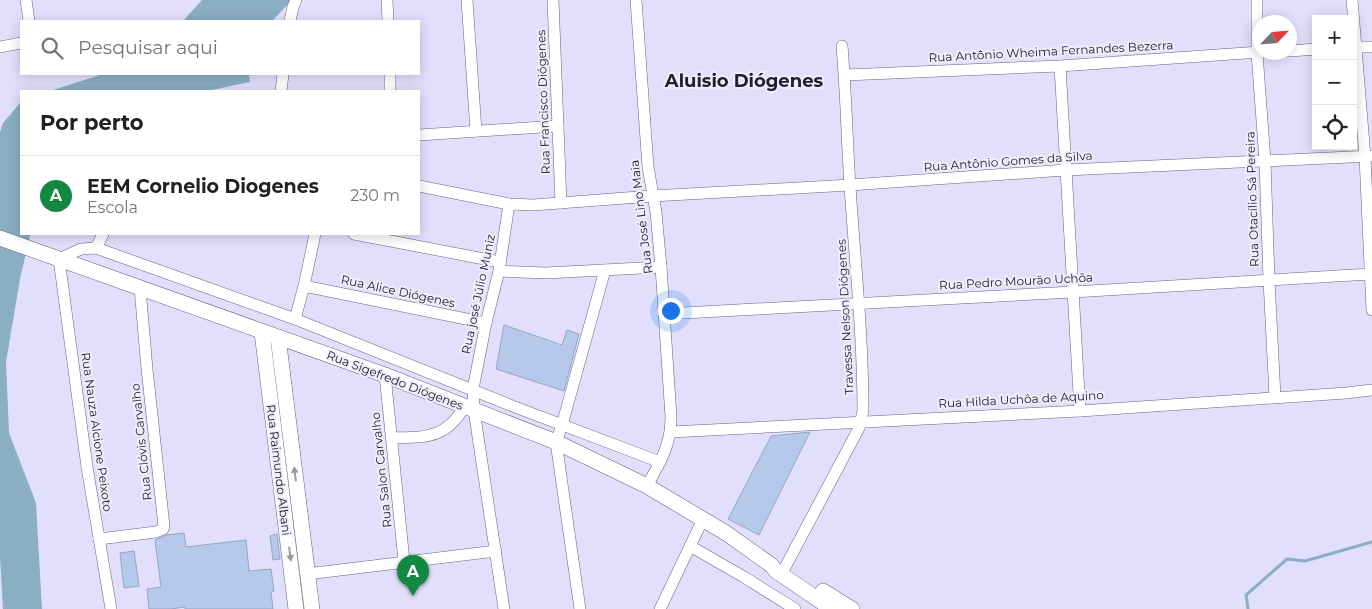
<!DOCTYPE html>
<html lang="pt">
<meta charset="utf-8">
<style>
body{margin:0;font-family:Montserrat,sans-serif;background:#f6f6f6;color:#202124}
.controls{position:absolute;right:15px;top:15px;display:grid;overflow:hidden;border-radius:0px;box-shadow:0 2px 12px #0003}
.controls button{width:45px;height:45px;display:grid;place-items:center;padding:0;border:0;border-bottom:1px solid #e0e0e0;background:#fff;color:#202124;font:25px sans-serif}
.compass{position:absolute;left:1252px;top:15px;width:45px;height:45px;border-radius:50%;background:#fff;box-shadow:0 2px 12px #0003;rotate:64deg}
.you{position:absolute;left:670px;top:310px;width:18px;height:18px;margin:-12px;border:4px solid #fff;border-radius:50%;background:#1a73e8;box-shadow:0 0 0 8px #1a73e833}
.badge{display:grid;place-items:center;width:32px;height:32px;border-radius:50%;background:#138841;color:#fff;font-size:16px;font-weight:700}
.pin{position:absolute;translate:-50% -41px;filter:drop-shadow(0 1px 2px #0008)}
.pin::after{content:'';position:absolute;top:26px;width:18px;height:15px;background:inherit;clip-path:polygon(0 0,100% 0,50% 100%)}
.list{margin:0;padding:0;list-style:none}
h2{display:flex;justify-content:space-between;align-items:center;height:65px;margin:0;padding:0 20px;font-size:21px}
h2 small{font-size:16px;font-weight:400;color:#757577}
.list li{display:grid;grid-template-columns:32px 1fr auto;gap:15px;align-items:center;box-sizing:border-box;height:80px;padding:0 20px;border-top:1px solid #e0e0e0}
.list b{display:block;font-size:19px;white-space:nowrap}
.list p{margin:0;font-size:16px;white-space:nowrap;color:#757577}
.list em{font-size:16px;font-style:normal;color:#757577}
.icon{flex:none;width:28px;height:28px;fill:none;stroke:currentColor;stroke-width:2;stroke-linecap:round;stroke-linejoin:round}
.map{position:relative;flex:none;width:1372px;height:609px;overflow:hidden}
.search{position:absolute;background:#fff;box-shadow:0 2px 12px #0003;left:20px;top:20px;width:400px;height:55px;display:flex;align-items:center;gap:12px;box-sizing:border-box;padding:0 18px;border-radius:0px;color:#757577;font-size:19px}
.panel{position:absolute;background:#fff;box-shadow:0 2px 12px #0003;left:20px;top:90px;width:400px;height:145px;border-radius:0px}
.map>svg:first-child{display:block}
.water{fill:#8aaec3}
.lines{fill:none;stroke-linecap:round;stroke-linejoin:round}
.stream{stroke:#8aaec3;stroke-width:3}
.building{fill:#b7c9ea;stroke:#95a6c5}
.street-casing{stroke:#666282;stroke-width:12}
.secondary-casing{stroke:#666282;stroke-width:16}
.street{stroke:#fff;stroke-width:11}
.secondary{stroke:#fff;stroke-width:15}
.oneway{fill:#9c9ba0}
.labels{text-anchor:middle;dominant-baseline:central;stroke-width:4;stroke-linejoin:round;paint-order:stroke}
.street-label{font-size:12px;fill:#22202d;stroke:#efeefd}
.district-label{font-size:18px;font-weight:bold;fill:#22202d;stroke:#efeefd}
</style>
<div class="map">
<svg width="1372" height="609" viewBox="0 0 1372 609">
<rect width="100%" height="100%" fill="#e1dffc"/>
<g class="water">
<polygon points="202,0 292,0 272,21 183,21"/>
<polygon points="103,74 249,74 250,82 207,91 50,91"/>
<polygon points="21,102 21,234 31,234 30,236 20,279 6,362 9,433 36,503 42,609 3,609 0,557 0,132 3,123"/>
</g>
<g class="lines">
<polyline class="stream" points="1248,609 1246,595 1287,559 1305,561 1372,542"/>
</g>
<g class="building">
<polygon points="504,325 562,345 567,330 579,334 564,391 496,369"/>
<polygon points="810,432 759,535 728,519 771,436"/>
<polygon points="184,533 186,547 246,540 249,571 271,569 274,591 271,592 273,609 185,609 185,607 171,609 149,609 147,589 161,587 155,540 167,535"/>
<polygon points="277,534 280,559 273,560 270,536"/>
<polygon points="134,551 139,586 124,588 120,553"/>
</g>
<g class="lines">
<defs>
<g id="street">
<polyline points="26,0 29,21"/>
<polyline points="387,0 388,21"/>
<polyline points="467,0 476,131"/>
<polyline points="553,0 561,203"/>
<path d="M636,0l12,167 8,45 5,55 10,150c0,29 -11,45 -24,69"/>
<polyline points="1257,0 1257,53 1265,161 1269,280 1275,397"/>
<polyline points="1352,0 1365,157 1372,310"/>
<polyline points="290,21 293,7 296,0"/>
<polyline points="0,47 21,43"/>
<polyline points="1353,47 1372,47"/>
<polyline points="1290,51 1316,49"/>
<polyline points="1060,66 1080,411"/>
<polyline points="390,74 390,91"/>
<polyline points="845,75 1060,66 1260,52"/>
<polyline points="281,91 283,74"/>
<polyline points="419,135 558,126"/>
<polyline points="419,186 509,204 533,205 652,196 850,185 1066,170 1372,156"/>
<polyline points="354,234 500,262"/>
<polyline points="96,248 103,234"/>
<polyline points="499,271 546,273 661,267"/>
<polyline points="304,286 486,323"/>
<polyline points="664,314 1073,292 1370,274"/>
<polyline points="295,319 304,286 315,234"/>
<polyline points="385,375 404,561"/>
<polyline points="671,432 1080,411 1346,393 1372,390"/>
<path d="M392,438c34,-1 54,1 73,-32"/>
<polyline points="99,539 156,532 163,529 164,526 147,369 140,288"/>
<polyline points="690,546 744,577 795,609"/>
<polyline points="307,574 496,551"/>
<path d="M781,575l78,-147 4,-17c0,-75 -8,-150 -13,-224 -3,-47 -4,-94 -8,-141"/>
<polyline points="111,609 87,467 59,259 81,249 96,248 295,319 515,407 660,462"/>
<polyline points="504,609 474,410 473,389 486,323 499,271 509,204"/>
<polyline points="580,609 556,442 562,425 605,270"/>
<polyline points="660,609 703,519"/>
</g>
<g id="secondary">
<polyline points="0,238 385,375 556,442 647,486 726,533 771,565 776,571 832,609"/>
<polyline points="262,332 296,609"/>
<polyline points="278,337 312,609"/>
<polyline points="823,591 852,609"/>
</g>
</defs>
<use href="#street" class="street-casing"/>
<use href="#secondary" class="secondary-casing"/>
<use href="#street" class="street"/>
<use href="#secondary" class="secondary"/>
</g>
<defs><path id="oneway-solid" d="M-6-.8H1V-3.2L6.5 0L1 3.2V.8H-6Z" transform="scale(1.25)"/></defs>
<g class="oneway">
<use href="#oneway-solid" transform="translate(295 474) rotate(-97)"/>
<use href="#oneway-solid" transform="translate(290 554) rotate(83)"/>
</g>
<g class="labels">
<g class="street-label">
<text transform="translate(1051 51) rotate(-3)">Rua Antônio Wheima Fernandes Bezerra</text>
<text transform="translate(543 102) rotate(-92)">Rua Francisco Diógenes</text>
<text transform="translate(1008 161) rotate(-4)">Rua Antônio Gomes da Silva</text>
<text transform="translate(1252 199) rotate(-92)">Rua Otacílio Sá Pereira</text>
<text transform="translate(641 217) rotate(-97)">Rua José Lino Maia</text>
<text transform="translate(1016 281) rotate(-3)">Rua Pedro Mourão Uchôa</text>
<text transform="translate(398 291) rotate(12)">Rua Alice Diógenes</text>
<text transform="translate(478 294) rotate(-78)">Rua josé Júlio Muniz</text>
<text transform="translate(845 317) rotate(-93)">Travessa Nelson Diógenes</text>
<text transform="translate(395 380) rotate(21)">Rua Sigefredo Diógenes</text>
<text transform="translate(1021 399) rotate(-3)">Rua Hilda Uchôa de Aquino</text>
<text transform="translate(97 432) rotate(82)">Rua Nauza Alcione Peixoto</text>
<text transform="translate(141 442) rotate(-96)">Rua Clóvis Carvalho</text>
<text transform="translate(279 470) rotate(83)">Rua Raimundo Albani</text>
<text transform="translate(381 470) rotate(-96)">Rua Salon Carvalho</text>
</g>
<g class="district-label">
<text x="744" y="81">Aluisio Diógenes</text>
</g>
</g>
</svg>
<div class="controls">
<button>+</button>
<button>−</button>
<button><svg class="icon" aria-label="locate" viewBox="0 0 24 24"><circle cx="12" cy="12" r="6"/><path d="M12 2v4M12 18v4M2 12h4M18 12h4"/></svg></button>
</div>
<svg class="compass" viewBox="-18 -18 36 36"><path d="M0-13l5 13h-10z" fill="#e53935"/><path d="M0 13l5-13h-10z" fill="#757577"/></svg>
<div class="you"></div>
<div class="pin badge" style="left:413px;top:596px">A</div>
<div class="search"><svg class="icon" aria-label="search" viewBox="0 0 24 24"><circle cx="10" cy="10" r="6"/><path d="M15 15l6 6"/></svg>Pesquisar aqui</div>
<section class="panel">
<h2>Por perto<small></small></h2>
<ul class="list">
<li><span class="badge">A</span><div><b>EEM Cornelio Diogenes</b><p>Escola</p></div><em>230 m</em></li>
</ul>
</section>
</div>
